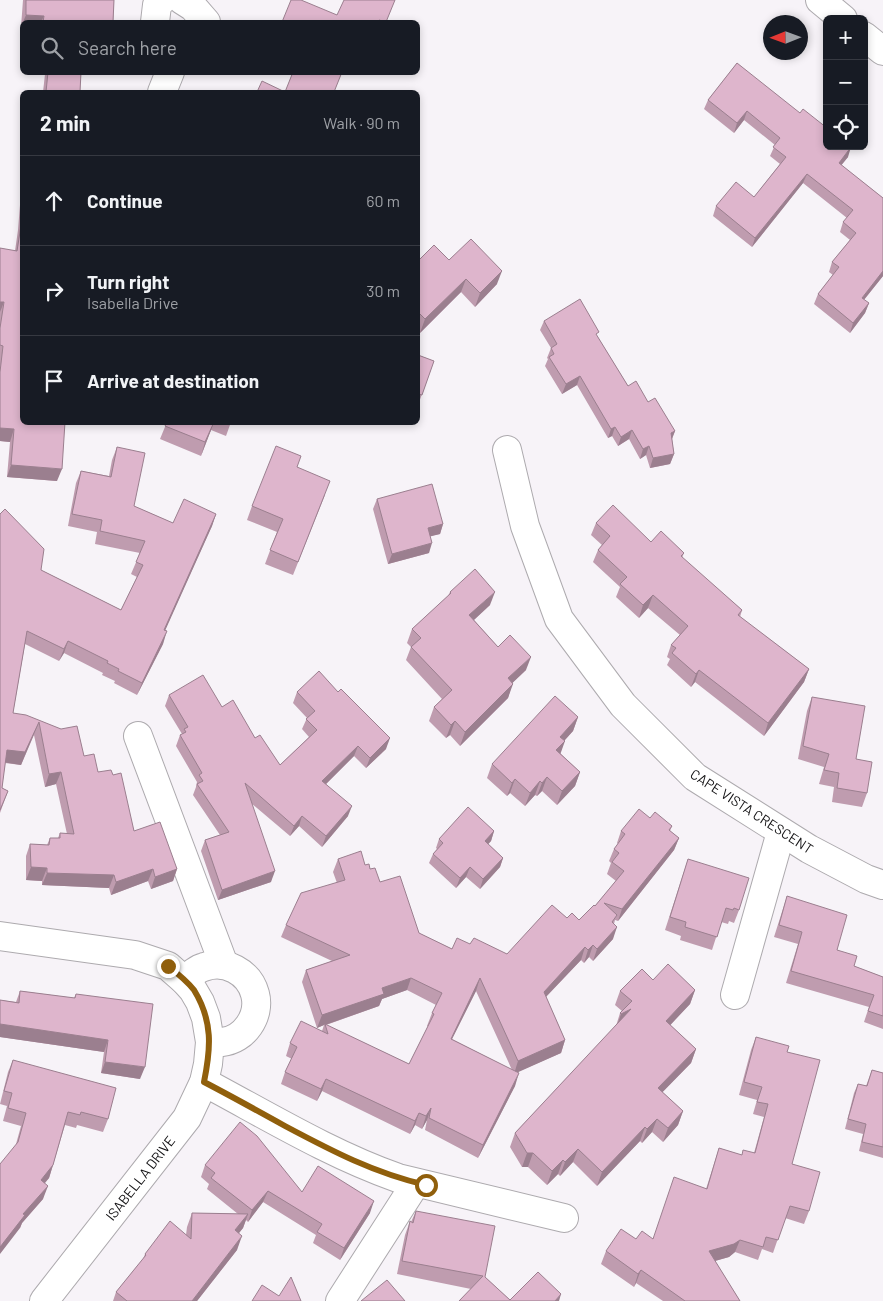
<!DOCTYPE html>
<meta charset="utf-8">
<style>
body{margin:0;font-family:Barlow,sans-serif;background:#20242c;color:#f1f3f6}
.controls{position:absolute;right:15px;top:15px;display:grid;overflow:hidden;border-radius:8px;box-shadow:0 2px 8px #0003}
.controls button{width:45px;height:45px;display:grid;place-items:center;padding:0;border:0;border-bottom:1px solid #363941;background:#171b24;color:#f1f3f6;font:25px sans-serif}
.compass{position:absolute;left:763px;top:15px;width:45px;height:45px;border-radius:50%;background:#171b24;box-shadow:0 2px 8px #0003;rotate:269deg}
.stop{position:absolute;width:15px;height:15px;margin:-11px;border:4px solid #905f0c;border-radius:50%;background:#fff}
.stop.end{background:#905f0c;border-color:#fff;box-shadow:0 1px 5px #0008}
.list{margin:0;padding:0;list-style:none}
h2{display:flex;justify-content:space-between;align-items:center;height:65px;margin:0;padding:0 20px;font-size:21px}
h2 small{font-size:16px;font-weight:400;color:#9ea1a6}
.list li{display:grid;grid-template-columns:32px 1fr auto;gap:15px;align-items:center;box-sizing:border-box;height:90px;padding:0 20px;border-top:1px solid #363941}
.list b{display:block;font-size:19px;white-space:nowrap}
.list p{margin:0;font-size:16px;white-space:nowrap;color:#9ea1a6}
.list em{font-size:16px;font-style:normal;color:#9ea1a6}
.icon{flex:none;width:28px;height:28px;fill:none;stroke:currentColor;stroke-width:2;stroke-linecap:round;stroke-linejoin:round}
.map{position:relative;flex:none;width:883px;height:1301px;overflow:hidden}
.search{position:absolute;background:#171b24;box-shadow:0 2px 8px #0003;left:20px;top:20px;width:400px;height:55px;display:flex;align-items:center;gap:12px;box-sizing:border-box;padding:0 18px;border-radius:8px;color:#9ea1a6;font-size:19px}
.panel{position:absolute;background:#171b24;box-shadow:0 2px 8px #0003;left:20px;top:90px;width:400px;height:335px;border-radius:8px}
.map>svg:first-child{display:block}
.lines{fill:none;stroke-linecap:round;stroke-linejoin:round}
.minor-casing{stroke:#adaaae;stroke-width:30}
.minor{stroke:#fff;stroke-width:28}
.wall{fill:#bf9caf;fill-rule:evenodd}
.shaded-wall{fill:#9b7f8f}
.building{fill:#deb5cc;stroke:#9b7f8f}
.route{stroke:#905f0c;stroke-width:6}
.labels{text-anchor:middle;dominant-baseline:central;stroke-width:4.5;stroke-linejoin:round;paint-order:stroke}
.street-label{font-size:14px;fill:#121113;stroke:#fff}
</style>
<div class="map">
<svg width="883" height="1301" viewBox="0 0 883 1301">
<rect width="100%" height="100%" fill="#f7f3f8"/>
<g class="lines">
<defs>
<g id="minor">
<polyline points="182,0 193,7 206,22"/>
<polyline points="820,0 843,19"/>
<polyline points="155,22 157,5 162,0"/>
<polyline points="864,36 883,51"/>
<polyline points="162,92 170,72"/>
<polyline points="507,450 525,526 559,619 623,705 695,777 809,849 866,879 883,885"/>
<polyline points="138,736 224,965"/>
<polyline points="0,936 135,955 168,966 185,981 193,990 200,1002 206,1018 210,1042 208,1064 204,1082 187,1118 44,1301"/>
<path d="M185,981c6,-6 11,-12 19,-14 21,-8 45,5 51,27 6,22 -11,46 -33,48 -4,1 -8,0 -12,0"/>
<polyline points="735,995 781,832"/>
<path d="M204,1082c64,34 126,72 194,96l166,40"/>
<polyline points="340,1301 416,1183"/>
</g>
</defs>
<use href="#minor" class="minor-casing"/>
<use href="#minor" class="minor"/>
</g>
<g class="wall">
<polygon points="23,0 114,0 113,22 22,22 22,27 21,27"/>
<polygon points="737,63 848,157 841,165 883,198 883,276 864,300 869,303 865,313 850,333 814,304 818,294 833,275 829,272 832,262 850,240 840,232 843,222 847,218 803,183 752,247 713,216 716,206 754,197 780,164 770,156 775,145 744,120 734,133 704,109 708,100"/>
<polygon points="37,72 81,72 79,92 43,92 45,74 37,73"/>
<polygon points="22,198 22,422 57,481 7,477 10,442 0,441 0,248 15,251 18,230 20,205"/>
<polygon points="449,260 497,284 475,307 461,292 420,333 418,330 418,261"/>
<polygon points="544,321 597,336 628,386 648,402 675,431 672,439 674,454 670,464 650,468 646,455 640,459 629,439 618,446 612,436 608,438 577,385 562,394 545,366 548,359 547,358 551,348 540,330"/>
<polygon points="418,355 434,361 418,405"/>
<polygon points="167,422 231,422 226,436 211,430 201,456 160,439"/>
<polygon points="117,447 134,506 173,523 216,514 212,526 165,630 163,644 137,695 114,683 115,681 102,675 103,673 64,653 59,661 25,644 13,713 61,729 98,772 113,775 134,831 177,869 173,881 151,889 148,881 111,895 109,888 42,885 42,881 26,880 26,856 30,844 47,845 50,838 58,838 60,833 67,834 56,784 45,787 34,735 21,765 5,763 2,788 8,791 0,813 0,514 41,570 121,610 137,577 131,574 140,553 95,544 97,532 68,526 76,483 81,471 109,476 112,460"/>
<polygon points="297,467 325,495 293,575 265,564 277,532 247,520 252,506"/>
<polygon points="377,499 443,524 440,534 430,536 429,553 388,564 373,509"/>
<polygon points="596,523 684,553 682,558 742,610 740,617 809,669 804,682 764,736 695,682 691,687 667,665 670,659 667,657 671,645 680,635 648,608 639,618 616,597 620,587 593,562 598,550 602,545 591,535"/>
<polygon points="450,592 490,605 474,620 498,647 526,670 512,683 508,698 460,746 450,735 446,738 429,721 434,707 442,699 406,660 411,647 407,643 412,629 448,596"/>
<polygon points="297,692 386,749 366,768 354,756 326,784 348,816 322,847 299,826 290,836 251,803 271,882 218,900 201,851 205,840 220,835 193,795 196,787 196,786 197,782 176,746 180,735 182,734 165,706 169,695 222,707 255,738 280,765 309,737 302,729 307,718 293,703"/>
<polygon points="812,697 856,759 867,793 862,807 832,802 834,787 819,784 824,767 798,759 807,711"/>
<polygon points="578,717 573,731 564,741 560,753 580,772 575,786 557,805 542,791 537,796 535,795 525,806 510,793 507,796 487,778 492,764"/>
<path d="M650,818l22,8 -2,5 9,7 -5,12 -56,71 -3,-1 -1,4 -1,15 -20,22 -4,-4 -5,6 -3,-3 -35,37 19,43 -4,13 -44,19 -2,14 -37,72 -53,-28 2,-10 -5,9 -7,-4 -5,9 -88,-43 -5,10 -36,-17 4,-12 7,-13 -6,-3 4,-13 32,-12 2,-6 -7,3 -15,-46 4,-12 26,-9 -51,-24 5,-12 51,-42 -4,-11 5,-13 27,6 5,4 49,64 33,16 18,-5 37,10 60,-36 12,2 16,-14 21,-25 -9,-7 4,-11 -2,-2 5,-12 4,-5 -1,-1 4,-12zM407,990l29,15 -4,8 -5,13h1l-19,38 -83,-39 53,-19 3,-7zM476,991l36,79 -60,-31z"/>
<polygon points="494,831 491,841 488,844 503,858 500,867 480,889 466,877 456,888 429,863 433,854 437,849 436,848 439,839"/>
<polygon points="688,859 739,910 734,923 729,921 728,924 721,922 712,950 680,940 681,936 665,930"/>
<polygon points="787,896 837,950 854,966 883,977 883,1029 864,1022 869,1007 786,983 798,944 774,937"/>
<polygon points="653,980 695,990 690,1004 670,1025 696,1049 691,1063 662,1092 683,1111 678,1125 663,1142 652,1132 642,1143 640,1141 597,1186 573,1162 560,1176 558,1174 547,1185 528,1167 522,1167 510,1147 515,1133 616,1026 620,1013 622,1011 615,1005 620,991"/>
<polygon points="20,991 74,998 76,994 140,1079 101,1073 104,1052 0,1037 0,1000 16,1002"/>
<polygon points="756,1037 787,1052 792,1164 809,1211 804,1224 785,1218 773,1253 762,1249 758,1260 735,1252 729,1257 715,1261 740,1301 663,1301 636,1283 634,1287 601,1264 606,1251 636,1239 653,1239 706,1189 719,1148 741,1155 754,1153 764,1117 753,1114 757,1100 739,1095 751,1050"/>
<polygon points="13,1060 108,1119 103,1132 77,1125 76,1128 65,1125 53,1165 49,1178 45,1183 43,1199 22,1223 20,1228 16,1144 21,1126 3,1121 7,1106 0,1104 8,1072"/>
<polygon points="872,1070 883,1073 883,1158 859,1151 863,1134 845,1129 854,1093 858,1084 866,1086"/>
<polygon points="205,1165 302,1192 370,1213 340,1260 313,1243 316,1235 263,1202 248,1222 246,1220 243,1228 239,1233 237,1250 197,1301 113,1301 116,1292 143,1259 145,1254 186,1235 187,1227 192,1213 238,1214 207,1189 209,1184 201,1177"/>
<polygon points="416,1211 485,1277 510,1300 459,1301 471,1289 397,1274 405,1235 410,1221 411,1222"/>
</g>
<g class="shaded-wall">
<polygon points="26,15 44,16 41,22 23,22"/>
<polygon points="37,72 45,72 45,74 37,73"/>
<polygon points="747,111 744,120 734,133 737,123"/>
<polygon points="851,147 848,157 836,172 839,163"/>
<polygon points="807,174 803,183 752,247 755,238"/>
<polygon points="502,271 497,284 475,307 480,293"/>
<polygon points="883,271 883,276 858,307 862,298"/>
<polygon points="466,279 461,292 420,333 425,319"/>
<polygon points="0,302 4,302 0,312"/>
<polygon points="869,303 865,313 850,333 853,323"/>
<polygon points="580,376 577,385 562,394 566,384"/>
<polygon points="214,422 211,430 201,456 205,442"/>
<polygon points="615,427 612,436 608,438 611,429"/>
<polygon points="0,428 14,429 10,442 0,441"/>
<polygon points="632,430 629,439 618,446 621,437"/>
<polygon points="675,431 671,441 671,433"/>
<polygon points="649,446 646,455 640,459 643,449"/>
<polygon points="674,454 670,464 650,468 653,458"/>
<polygon points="11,465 62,469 57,481 7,477"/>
<polygon points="216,514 212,526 160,642 164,630"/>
<polygon points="443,524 440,534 424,538 428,528"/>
<polygon points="432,543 429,553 388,564 392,554"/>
<polygon points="495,592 490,605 464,629 469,615"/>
<polygon points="653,595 648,608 639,618 643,605"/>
<polygon points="167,631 163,644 137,695 142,683"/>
<polygon points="68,641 64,653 59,661 64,649"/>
<polygon points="531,657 526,670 503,692 508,678"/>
<polygon points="809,669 804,682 764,736 768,723"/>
<polygon points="699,670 695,682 691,687 696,674"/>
<polygon points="513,684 508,698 460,746 465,732"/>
<polygon points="578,717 573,731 555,751 560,737"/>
<polygon points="455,721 450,735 446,738 451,725"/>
<polygon points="39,722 21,765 2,762 7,750"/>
<polygon points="390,738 386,749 366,768 370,758"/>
<polygon points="565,741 560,755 556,750"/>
<polygon points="358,746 354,756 319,791 322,781"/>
<polygon points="61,772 56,784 45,787 49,774"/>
<polygon points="580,772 575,786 557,805 562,791"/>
<polygon points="547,777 542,791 537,796 542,783"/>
<polygon points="515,779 510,793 507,796 512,783"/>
<polygon points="540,781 535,795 525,806 530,793"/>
<polygon points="352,806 348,816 322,847 326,836"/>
<polygon points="302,816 299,826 290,836 294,826"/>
<polygon points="494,831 491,841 482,851 485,841"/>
<polygon points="679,838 674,850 618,921 622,909"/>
<polygon points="503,858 500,867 480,889 483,879"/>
<polygon points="31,867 47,868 42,881 26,880"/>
<polygon points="470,867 466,877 456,888 460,878"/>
<polygon points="153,869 148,881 111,895 116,882"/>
<polygon points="177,869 173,881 151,889 155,877"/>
<polygon points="275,871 271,882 218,900 222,890"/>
<polygon points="47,873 114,875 109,888 42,885"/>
<polygon points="617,927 613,939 593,961 597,949"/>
<polygon points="593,945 589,957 584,963 588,950"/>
<polygon points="585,947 581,960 539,1004 544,992"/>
<polygon points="411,978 407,990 382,999 379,1006 325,1025 325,1024 324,1025 317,1028 322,1015 382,988"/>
<polygon points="480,978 476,991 446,1051 451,1039"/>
<polygon points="695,990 690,1004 661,1035 666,1021"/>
<polygon points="631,1009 616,1028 621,1014"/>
<polygon points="0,1024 108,1040 104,1052 0,1037"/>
<polygon points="565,1040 561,1053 514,1074 518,1061"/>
<polygon points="696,1049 691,1063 653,1102 658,1088"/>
<polygon points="105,1062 145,1067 140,1079 101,1073"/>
<polygon points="519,1073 515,1086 478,1158 483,1145"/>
<polygon points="326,1079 322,1091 317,1101 321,1089"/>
<polygon points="431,1108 427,1120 422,1129 426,1116"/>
<polygon points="683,1111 678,1125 663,1142 668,1128"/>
<polygon points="419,1113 415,1125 410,1134 415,1121"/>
<polygon points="657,1119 652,1132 642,1143 647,1129"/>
<polygon points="645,1127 640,1141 597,1186 602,1172"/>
<polygon points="578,1149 573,1162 560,1176 565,1162"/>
<polygon points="527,1153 533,1153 528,1167 522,1167"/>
<polygon points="563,1160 558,1174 547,1185 552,1171"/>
<polygon points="53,1165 49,1178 36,1193 41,1180"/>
<polygon points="48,1186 43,1199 22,1223 20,1228 0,1254 0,1247 23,1214"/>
<polygon points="268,1191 263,1202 248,1222 252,1210"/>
<polygon points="374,1201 370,1213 340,1260 344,1248"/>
<polygon points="248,1214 243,1228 230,1244 235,1230"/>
<polygon points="242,1236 237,1250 197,1301 192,1301"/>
<polygon points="740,1240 735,1252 729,1257 704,1264 709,1251"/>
<polygon points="641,1270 636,1283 634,1287 638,1274"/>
<polygon points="561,1294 559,1301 555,1301"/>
</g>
<g class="building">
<polygon points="26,0 114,0 113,22 43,22 44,16 26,15"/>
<polygon points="291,0 301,0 337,15 344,0 395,0 386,22 379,20 378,22 282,22"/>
<polygon points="737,63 800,113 803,109 827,128 827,146 850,146 851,147 839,163 883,198 883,271 862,298 869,303 853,323 818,294 839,267 832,262 856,233 843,222 853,210 807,174 755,238 716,206 736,182 754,197 786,157 773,147 780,138 747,111 737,123 708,100"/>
<polygon points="48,72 81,72 80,92 46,92"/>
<polygon points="293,72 342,72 334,92 335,92 257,92 262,81 285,92"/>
<polygon points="22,219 22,422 65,422 62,469 11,465 14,429 0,428 0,372 3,346 0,345 0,328 4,302 0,302 0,248 17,251"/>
<polygon points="471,239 502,271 480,293 466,279 425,319 418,312 418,261 434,245 449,260"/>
<polygon points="580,299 599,332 596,334 628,386 636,381 648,402 655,398 675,431 671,433 674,454 653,458 649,446 643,449 632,430 621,437 615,427 611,429 580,376 566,384 549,357 554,354 551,348 557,344 544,321"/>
<polygon points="418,355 434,361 422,395 418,394"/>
<polygon points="167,422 214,422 205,442 165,426"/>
<polygon points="276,446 301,456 297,467 330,481 298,562 270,550 283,519 252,506"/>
<polygon points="117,447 145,453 134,506 173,523 184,499 216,514 164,630 167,631 142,683 118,671 119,669 107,663 108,661 68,641 64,649 27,631 13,713 26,715 61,729 77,726 84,756 94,754 98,772 111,770 113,775 121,773 134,831 160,822 177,869 155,877 153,869 116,882 114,875 47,873 47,868 31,867 30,844 49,845 50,838 60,838 60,833 74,834 61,772 49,774 39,722 25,752 7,750 2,788 8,791 0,810 0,514 5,509 44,549 41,570 121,610 143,565 136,562 145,541 100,531 102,520 72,514 81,471 111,477"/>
<polygon points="432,484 443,524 428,528 432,543 392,554 377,499"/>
<polygon points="613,505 651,542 661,531 684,553 681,556 742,610 738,615 809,669 768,723 699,670 696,674 672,653 676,648 671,645 688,626 653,595 643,605 620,584 627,577 598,550 610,536 596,523"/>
<polygon points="475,569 495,592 469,615 498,647 510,635 531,657 508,678 513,684 465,732 455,721 451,725 434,707 452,690 411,647 421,638 412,629 451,593 450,592"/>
<polygon points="319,671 338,692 341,689 390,738 370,758 358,746 322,781 352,806 326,836 302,816 294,826 245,783 275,871 222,890 205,840 229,832 197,784 203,781 199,775 202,773 180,735 186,732 184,729 188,727 169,695 203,675 222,707 233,700 255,738 260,735 280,765 317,730 306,719 315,711 297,692"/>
<polygon points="555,696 578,717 560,737 565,741 556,750 580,772 562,791 547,777 542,783 540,781 530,793 515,779 512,783 492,764"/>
<polygon points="812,697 865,706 856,759 872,762 867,793 837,788 839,773 824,770 829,754 803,746"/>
<polygon points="468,807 494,831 485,841 503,858 483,879 470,867 460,878 433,854 443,843 439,839"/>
<polygon points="639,809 650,818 655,812 672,826 669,830 679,838 622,909 604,903 617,915 612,922 617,927 597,949 593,945 588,950 585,947 544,992 565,1040 518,1061 480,978 451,1039 519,1073 483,1145 429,1118 431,1108 426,1116 419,1113 415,1121 326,1079 321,1089 285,1072 297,1047 290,1043 301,1021 328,1034 325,1024 409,1064 434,1014 432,1013 442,993 411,978 382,988 384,994 322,1015 306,970 350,955 286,925 301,893 345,880 338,859 361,851 365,865 369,864 370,869 375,868 380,882 400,876 419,933 452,949 457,938 470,944 474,938 507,954 552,905 567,918 572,913 579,920 594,905 595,906 624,871 612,862 619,853 614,849 625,834 621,831"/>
<polygon points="688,859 749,878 739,910 734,908 733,910 726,908 717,937 685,927 686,922 670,917"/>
<polygon points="787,896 847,915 837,950 857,956 854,966 883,977 883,1016 868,1011 874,995 791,971 802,932 779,925"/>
<polygon points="668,964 695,990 666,1021 696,1049 658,1088 683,1111 668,1128 657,1119 647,1129 645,1127 602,1172 578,1149 565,1162 563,1160 552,1171 533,1153 527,1153 515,1133 631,1009 621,1014 620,1013 632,1001 620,991 642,969 653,980"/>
<polygon points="20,991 75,998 76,994 153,1004 145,1067 105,1062 108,1040 0,1024 0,1000 19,1003"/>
<polygon points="756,1037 789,1046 787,1052 820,1060 792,1164 820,1172 809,1211 790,1206 778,1240 766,1237 763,1247 740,1240 734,1244 709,1251 740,1301 685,1301 641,1270 638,1274 606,1251 621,1229 636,1239 642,1231 653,1239 674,1177 707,1189 719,1148 742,1155 743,1150 755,1153 768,1104 757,1102 762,1087 744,1082"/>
<polygon points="13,1060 116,1088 108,1119 81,1112 80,1115 68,1112 53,1165 41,1180 48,1186 23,1214 25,1215 0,1247 0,1164 18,1142 26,1113 8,1108 12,1093 4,1091"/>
<polygon points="872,1070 883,1073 883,1147 862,1142 866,1124 848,1119 858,1084 867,1086"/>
<polygon points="240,1122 257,1136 302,1192 318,1166 374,1201 344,1248 317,1232 322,1224 268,1191 252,1210 211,1178 215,1173 205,1165"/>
<polygon points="416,1211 495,1226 485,1277 510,1300 538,1272 561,1294 555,1301 459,1301 483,1276 402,1261 410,1221 413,1223"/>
<polygon points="192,1213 248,1214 235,1230 242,1236 192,1301 127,1301 116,1292 146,1255 145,1254 170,1221 191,1239"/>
<polygon points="291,1277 301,1301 252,1301 262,1285 279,1296"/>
<polygon points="387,1280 405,1301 361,1301"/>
</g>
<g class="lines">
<path class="route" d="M168,966c9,7 19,15 26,24 19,31 17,58 10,92 27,14 54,29 81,44 47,25 89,47 141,59"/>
</g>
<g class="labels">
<g class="street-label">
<text transform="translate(752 811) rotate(33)">CAPE VISTA CRESCENT</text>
<text transform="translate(140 1178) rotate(-52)">ISABELLA DRIVE</text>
</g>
</g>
</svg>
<div class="controls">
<button>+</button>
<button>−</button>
<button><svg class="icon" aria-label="locate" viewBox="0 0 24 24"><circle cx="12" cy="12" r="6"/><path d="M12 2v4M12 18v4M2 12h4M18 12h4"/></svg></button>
</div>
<svg class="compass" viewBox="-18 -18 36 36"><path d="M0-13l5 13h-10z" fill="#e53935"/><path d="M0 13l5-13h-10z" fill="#9ea1a6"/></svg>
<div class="stop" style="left:426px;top:1185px"></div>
<div class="stop end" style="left:168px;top:966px"></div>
<div class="search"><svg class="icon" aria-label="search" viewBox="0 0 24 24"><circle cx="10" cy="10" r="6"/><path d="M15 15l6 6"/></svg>Search here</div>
<section class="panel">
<h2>2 min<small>Walk · 90 m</small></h2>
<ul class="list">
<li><svg class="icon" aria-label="ahead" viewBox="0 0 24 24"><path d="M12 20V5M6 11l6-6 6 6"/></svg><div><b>Continue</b></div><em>60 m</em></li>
<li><svg class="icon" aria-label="right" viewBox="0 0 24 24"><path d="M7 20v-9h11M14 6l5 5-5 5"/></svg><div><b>Turn right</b><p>Isabella Drive</p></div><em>30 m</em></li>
<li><svg class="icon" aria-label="arrive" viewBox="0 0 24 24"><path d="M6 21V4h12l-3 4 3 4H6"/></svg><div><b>Arrive at destination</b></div></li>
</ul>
</section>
</div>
